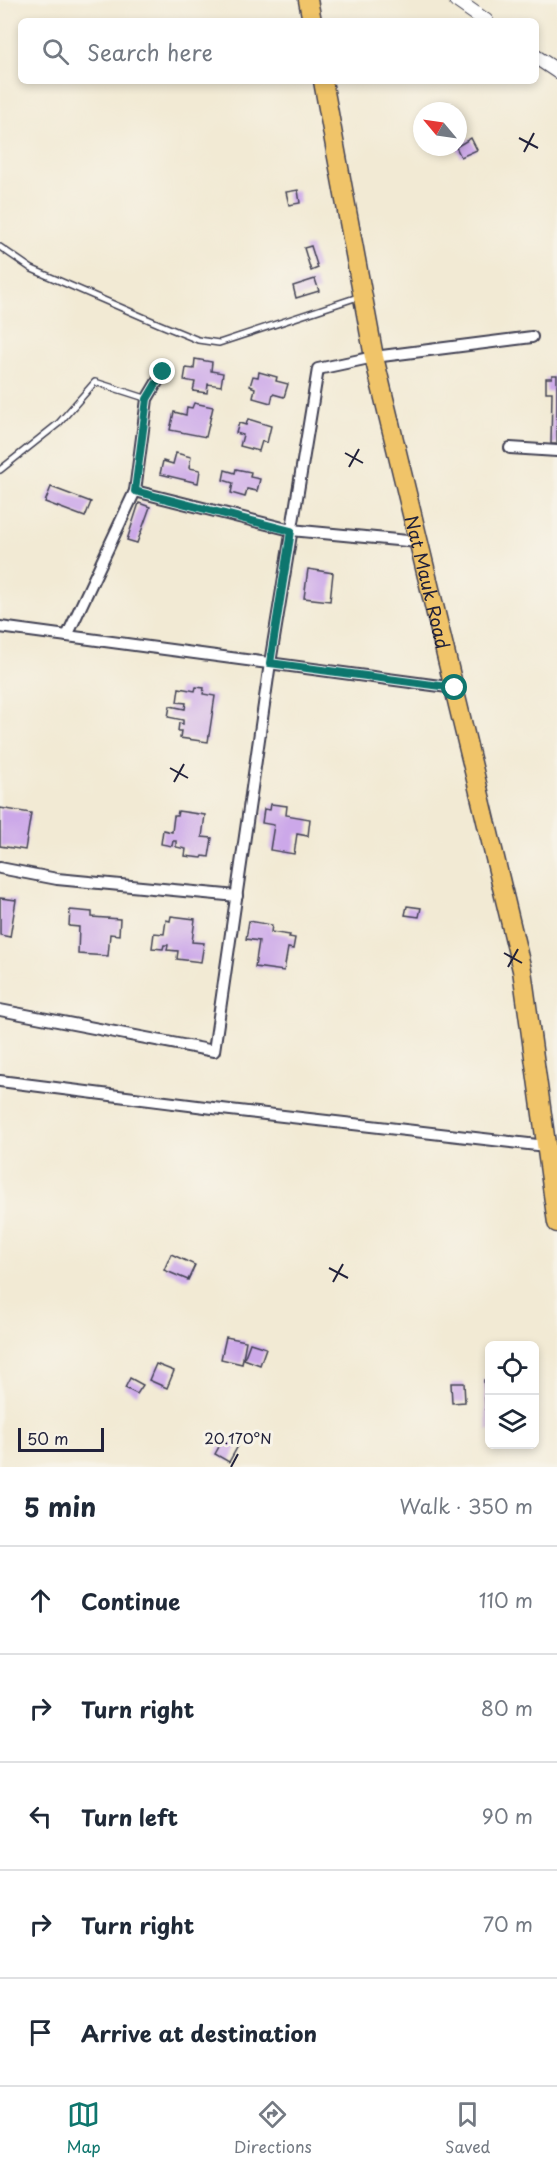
<!DOCTYPE html>
<meta charset="utf-8">
<style>
body{margin:0;font-family:"Playpen Sans",sans-serif;background:#f2f2f3;color:#1f2937}
.controls{position:absolute;right:18px;bottom:18px;display:grid;overflow:hidden;border-radius:9px;box-shadow:0 3px 9px #0003}
.controls button{width:54px;height:54px;display:grid;place-items:center;padding:0;border:0;border-bottom:2px solid #e0e1e3;background:#fff;color:#1f2937;font:30px sans-serif}
.compass{position:absolute;left:413px;top:102px;width:54px;height:54px;border-radius:50%;background:#fff;box-shadow:0 3px 9px #0003;rotate:299deg}
.scale{position:absolute;left:18px;bottom:15px;width:86px;box-sizing:border-box;padding-left:6px;border:3px solid #22223b;border-top:0;font-size:16px;line-height:21px;white-space:nowrap;color:#22223b;-webkit-text-stroke:4px #f7f3e8;paint-order:stroke}
.stop{position:absolute;width:18px;height:18px;margin:-14px;border:4px solid #0f766e;border-radius:50%;background:#fff}
.stop.end{background:#0f766e;border-color:#fff;box-shadow:0 2px 6px #0008}
.list{margin:0;padding:0;list-style:none}
h2{display:flex;justify-content:space-between;align-items:center;height:78px;margin:0;padding:0 24px;font-size:26px}
h2 small{font-size:20px;font-weight:400;color:#747a83}
.list li{display:grid;grid-template-columns:39px 1fr auto;gap:18px;align-items:center;box-sizing:border-box;height:108px;padding:0 24px;border-top:2px solid #e0e1e3}
.list b{display:block;font-size:22px;white-space:nowrap}
.list em{font-size:20px;font-style:normal;color:#747a83}
.icon{flex:none;width:33px;height:33px;fill:none;stroke:currentColor;stroke-width:2;stroke-linecap:round;stroke-linejoin:round}
.map{position:relative;flex:none;width:557px;height:1467px;overflow:hidden}
.search{position:absolute;background:#fff;box-shadow:0 3px 9px #0003;left:18px;right:18px;top:18px;height:66px;display:flex;align-items:center;gap:15px;box-sizing:border-box;padding:0 21px;border-radius:9px;color:#747a83;font-size:22px}
.sheet{height:618px;background:#fff}
nav{display:flex;justify-content:space-around;align-items:center;box-sizing:border-box;height:84px;border-top:2px solid #e0e1e3;background:#fff;font-size:16px;color:#747a83}
nav a{display:grid;justify-items:center;gap:3px}
nav .on{color:#0f766e}
.map>svg:first-child{display:block}
.building{fill:#cca8e9}
.lines{fill:none;stroke-linecap:round;stroke-linejoin:round}
.service-casing{stroke:#414052;stroke-width:8}
.minor-casing{stroke:#414052;stroke-width:14}
.tertiary-casing{stroke:#414052;stroke-width:16}
.trunk-casing{stroke:#414052;stroke-width:21}
.service{stroke:#fff;stroke-width:5}
.minor{stroke:#fff;stroke-width:10}
.tertiary{stroke:#fff;stroke-width:14}
.trunk{stroke:#f0c469;stroke-width:18}
.route{stroke:#0f766e;stroke-width:8}
.ticks{fill:none;stroke:#22223b;stroke-width:2}
.labels{text-anchor:middle;dominant-baseline:central;stroke-width:6;stroke-linejoin:round;paint-order:stroke}
.street-label{font-size:18px;fill:#22223b;stroke:#f7f3e8}
.ticks-label{font-size:15px;text-anchor:middle;fill:#22223b;stroke:#f7f3e8;stroke-width:6;stroke-linejoin:round;paint-order:stroke}
</style>
<div class="map">
<svg width="557" height="1467" viewBox="0 0 557 1467">
<rect width="100%" height="100%" fill="#f7f3e8"/>
<filter id="ink" filterUnits="userSpaceOnUse"><feTurbulence type="fractalNoise" baseFrequency=".0167" numOctaves="2"/><feDisplacementMap in="SourceGraphic" scale="12" xChannelSelector="R" yChannelSelector="G"/><feConvolveMatrix kernelMatrix="1 2 1 2 8 2 1 2 1" color-interpolation-filters="sRGB"/></filter>
<filter id="wash" filterUnits="userSpaceOnUse"><feTurbulence type="fractalNoise" baseFrequency=".008" numOctaves="4" result="noise"/><feDisplacementMap in="SourceGraphic" scale="24" xChannelSelector="R" yChannelSelector="G"/><feGaussianBlur stdDeviation="1.35" result="paint"/><feColorMatrix in="noise" values="0 0 0 0 0 0 0 0 0 0 0 0 0 0 0 0 0 1.4 0 .05"/><feComposite in="paint" operator="in"/></filter>
<g filter="url(#wash)">
<rect width="100%" height="100%" fill="#f2ead4"/>
<g id="blocks">
<g class="building">
<polygon points="471,138 477,150 461,157 456,147"/>
<polygon points="298,190 300,203 289,205 286,192"/>
<polygon points="311,246 318,268 311,271 304,248"/>
<polygon points="315,279 319,291 296,298 293,286"/>
<polygon points="195,359 212,362 211,371 223,373 221,386 208,384 207,393 193,391 195,382 184,380 186,368 194,369"/>
<polygon points="259,372 277,377 276,381 288,384 284,397 273,394 271,403 253,398 255,388 250,386 253,376 258,377"/>
<polygon points="552,375 557,375 557,444 551,444 552,392 546,392 546,378 552,378"/>
<polygon points="194,403 213,407 206,437 170,430 174,412 186,415 187,407 192,408"/>
<polygon points="248,419 271,426 267,443 262,441 259,451 240,446 243,435 236,433 239,423 246,425"/>
<polygon points="176,453 191,457 189,468 200,470 198,483 160,474 163,461 173,464"/>
<polygon points="236,469 251,472 250,477 260,479 257,491 247,489 245,497 231,493 233,483 223,480 225,470 235,473"/>
<polygon points="51,487 91,502 85,517 45,502"/>
<polygon points="139,503 150,507 137,543 127,540"/>
<polygon points="308,569 333,573 330,601 304,598"/>
<polygon points="196,687 204,688 203,694 215,696 208,742 180,738 181,731 178,731 179,723 183,724 183,720 168,717 170,706 185,709 186,703 177,702 179,688 195,691"/>
<polygon points="271,804 287,806 286,815 310,819 308,836 297,834 294,854 270,850 274,825 262,823 264,809 270,810"/>
<polygon points="0,808 31,813 25,850 0,846"/>
<polygon points="178,811 205,815 202,837 212,838 209,857 203,856 202,858 185,856 186,849 176,847 176,841 173,841 172,846 161,844 163,830 172,832 174,816 177,816"/>
<polygon points="0,898 16,900 10,937 0,935"/>
<polygon points="407,906 421,908 419,917 405,915"/>
<polygon points="70,910 92,912 92,917 120,919 119,935 110,934 108,956 78,954 79,927 69,926"/>
<polygon points="171,916 195,919 192,942 204,943 201,962 177,959 178,951 167,950 168,945 164,945 163,949 152,948 154,933 164,934 166,920 170,921"/>
<polygon points="249,921 272,925 271,932 290,935 289,937 295,938 293,949 288,948 284,971 255,967 259,941 246,939"/>
<polygon points="171,1254 195,1265 188,1280 164,1270"/>
<polygon points="226,1337 246,1341 242,1364 221,1359"/>
<polygon points="250,1343 266,1348 260,1365 244,1359"/>
<polygon points="156,1364 174,1371 167,1388 149,1380"/>
<polygon points="130,1378 143,1385 137,1394 125,1388"/>
<polygon points="484,1380 490,1380 490,1430 487,1430"/>
<polygon points="451,1383 464,1383 465,1402 452,1403"/>
<polygon points="224,1438 238,1446 229,1462 215,1454"/>
</g>
</g>
</g>
<g filter="url(#ink)">
<use href="#blocks" fill-opacity="0" stroke="#414052" stroke-width="1.5"/>
<g class="lines">
<defs>
<g id="service">
<polyline points="0,247 32,269 159,324 198,340 219,343 361,296"/>
<polyline points="0,470 59,423 95,382 145,398"/>
</g>
<g id="minor">
<polyline points="510,448 557,451"/>
<polyline points="135,491 291,530 418,542"/>
<polyline points="0,627 455,688"/>
<polyline points="67,636 135,491 147,399 163,372"/>
<polyline points="0,868 57,879 237,896"/>
<polyline points="0,1010 214,1051 270,663 318,369 374,357 532,337"/>
<polyline points="0,1081 213,1108 546,1146"/>
</g>
<g id="tertiary">
<polyline points="456,0 486,21"/>
<polyline points="536,57 557,71"/>
</g>
<g id="trunk">
<polyline points="308,0 312,21"/>
<path id="s1" d="M323,81l51,276 148,613 35,253"/>
</g>
</defs>
<use href="#service" class="service-casing"/>
<use href="#minor" class="minor-casing"/>
<use href="#tertiary" class="tertiary-casing"/>
<use href="#trunk" class="trunk-casing"/>
<use href="#service" class="service"/>
<use href="#minor" class="minor"/>
<use href="#tertiary" class="tertiary"/>
<use href="#trunk" class="trunk"/>
</g>
</g>
<g class="lines" filter="url(#ink)">
<polyline class="route" points="163,372 147,399 135,491 291,531 270,663 455,688"/>
</g>
<path class="ticks" d="M519,138l19,10M524,152l10,-19M345,453l18,10M349,467l10,-18M170,768l18,10M174,782l10,-18M504,953l18,10M508,967l10,-18M329,1268l19,10M333,1282l10,-18M231,1467l7,-13"/>
<g class="labels">
<g class="street-label">
<text stroke="none"><textPath href="#s1" startOffset="512">Nat Mauk Road</textPath></text>
</g>
</g>
<g class="ticks-label">
<text x="238" y="1444">20.170°N</text>
</g>
</svg>
<div class="controls">
<button><svg class="icon" aria-label="locate" viewBox="0 0 24 24"><circle cx="12" cy="12" r="6"/><path d="M12 2v4M12 18v4M2 12h4M18 12h4"/></svg></button>
<button><svg class="icon" aria-label="layers" viewBox="0 0 24 24"><path d="M12 4l9 5-9 5-9-5zM3 14l9 5 9-5"/></svg></button>
</div>
<svg class="compass" viewBox="-18 -18 36 36"><path d="M0-13l5 13h-10z" fill="#e53935"/><path d="M0 13l5-13h-10z" fill="#747a83"/></svg>
<div class="scale">50 m</div>
<div class="stop" style="left:455px;top:688px"></div>
<div class="stop end" style="left:163px;top:372px"></div>
<div class="search"><svg class="icon" aria-label="search" viewBox="0 0 24 24"><circle cx="10" cy="10" r="6"/><path d="M15 15l6 6"/></svg>Search here</div>
</div>
<section class="sheet">
<h2>5 min<small>Walk · 350 m</small></h2>
<ul class="list">
<li><svg class="icon" aria-label="ahead" viewBox="0 0 24 24"><path d="M12 20V5M6 11l6-6 6 6"/></svg><div><b>Continue</b></div><em>110 m</em></li>
<li><svg class="icon" aria-label="right" viewBox="0 0 24 24"><path d="M7 20v-9h11M14 6l5 5-5 5"/></svg><div><b>Turn right</b></div><em>80 m</em></li>
<li><svg class="icon" aria-label="left" viewBox="0 0 24 24"><path d="M17 20v-9H6M10 6l-5 5 5 5"/></svg><div><b>Turn left</b></div><em>90 m</em></li>
<li><svg class="icon" aria-label="right" viewBox="0 0 24 24"><path d="M7 20v-9h11M14 6l5 5-5 5"/></svg><div><b>Turn right</b></div><em>70 m</em></li>
<li><svg class="icon" aria-label="arrive" viewBox="0 0 24 24"><path d="M6 21V4h12l-3 4 3 4H6"/></svg><div><b>Arrive at destination</b></div></li>
</ul>
</section>
<nav>
<a class="on"><svg class="icon" aria-label="map" viewBox="0 0 24 24"><path d="M3 6l6-2 6 2 6-2v14l-6 2-6-2-6 2zM9 4v14M15 6v14"/></svg>Map</a>
<a><svg class="icon" aria-label="directions" viewBox="0 0 24 24"><path d="M12 3l9 9-9 9-9-9zM9 14v-3h6M13 9l2 2-2 2"/></svg>Directions</a>
<a><svg class="icon" aria-label="saved" viewBox="0 0 24 24"><path d="M7 4h10v16l-5-4-5 4z"/></svg>Saved</a>
</nav>
